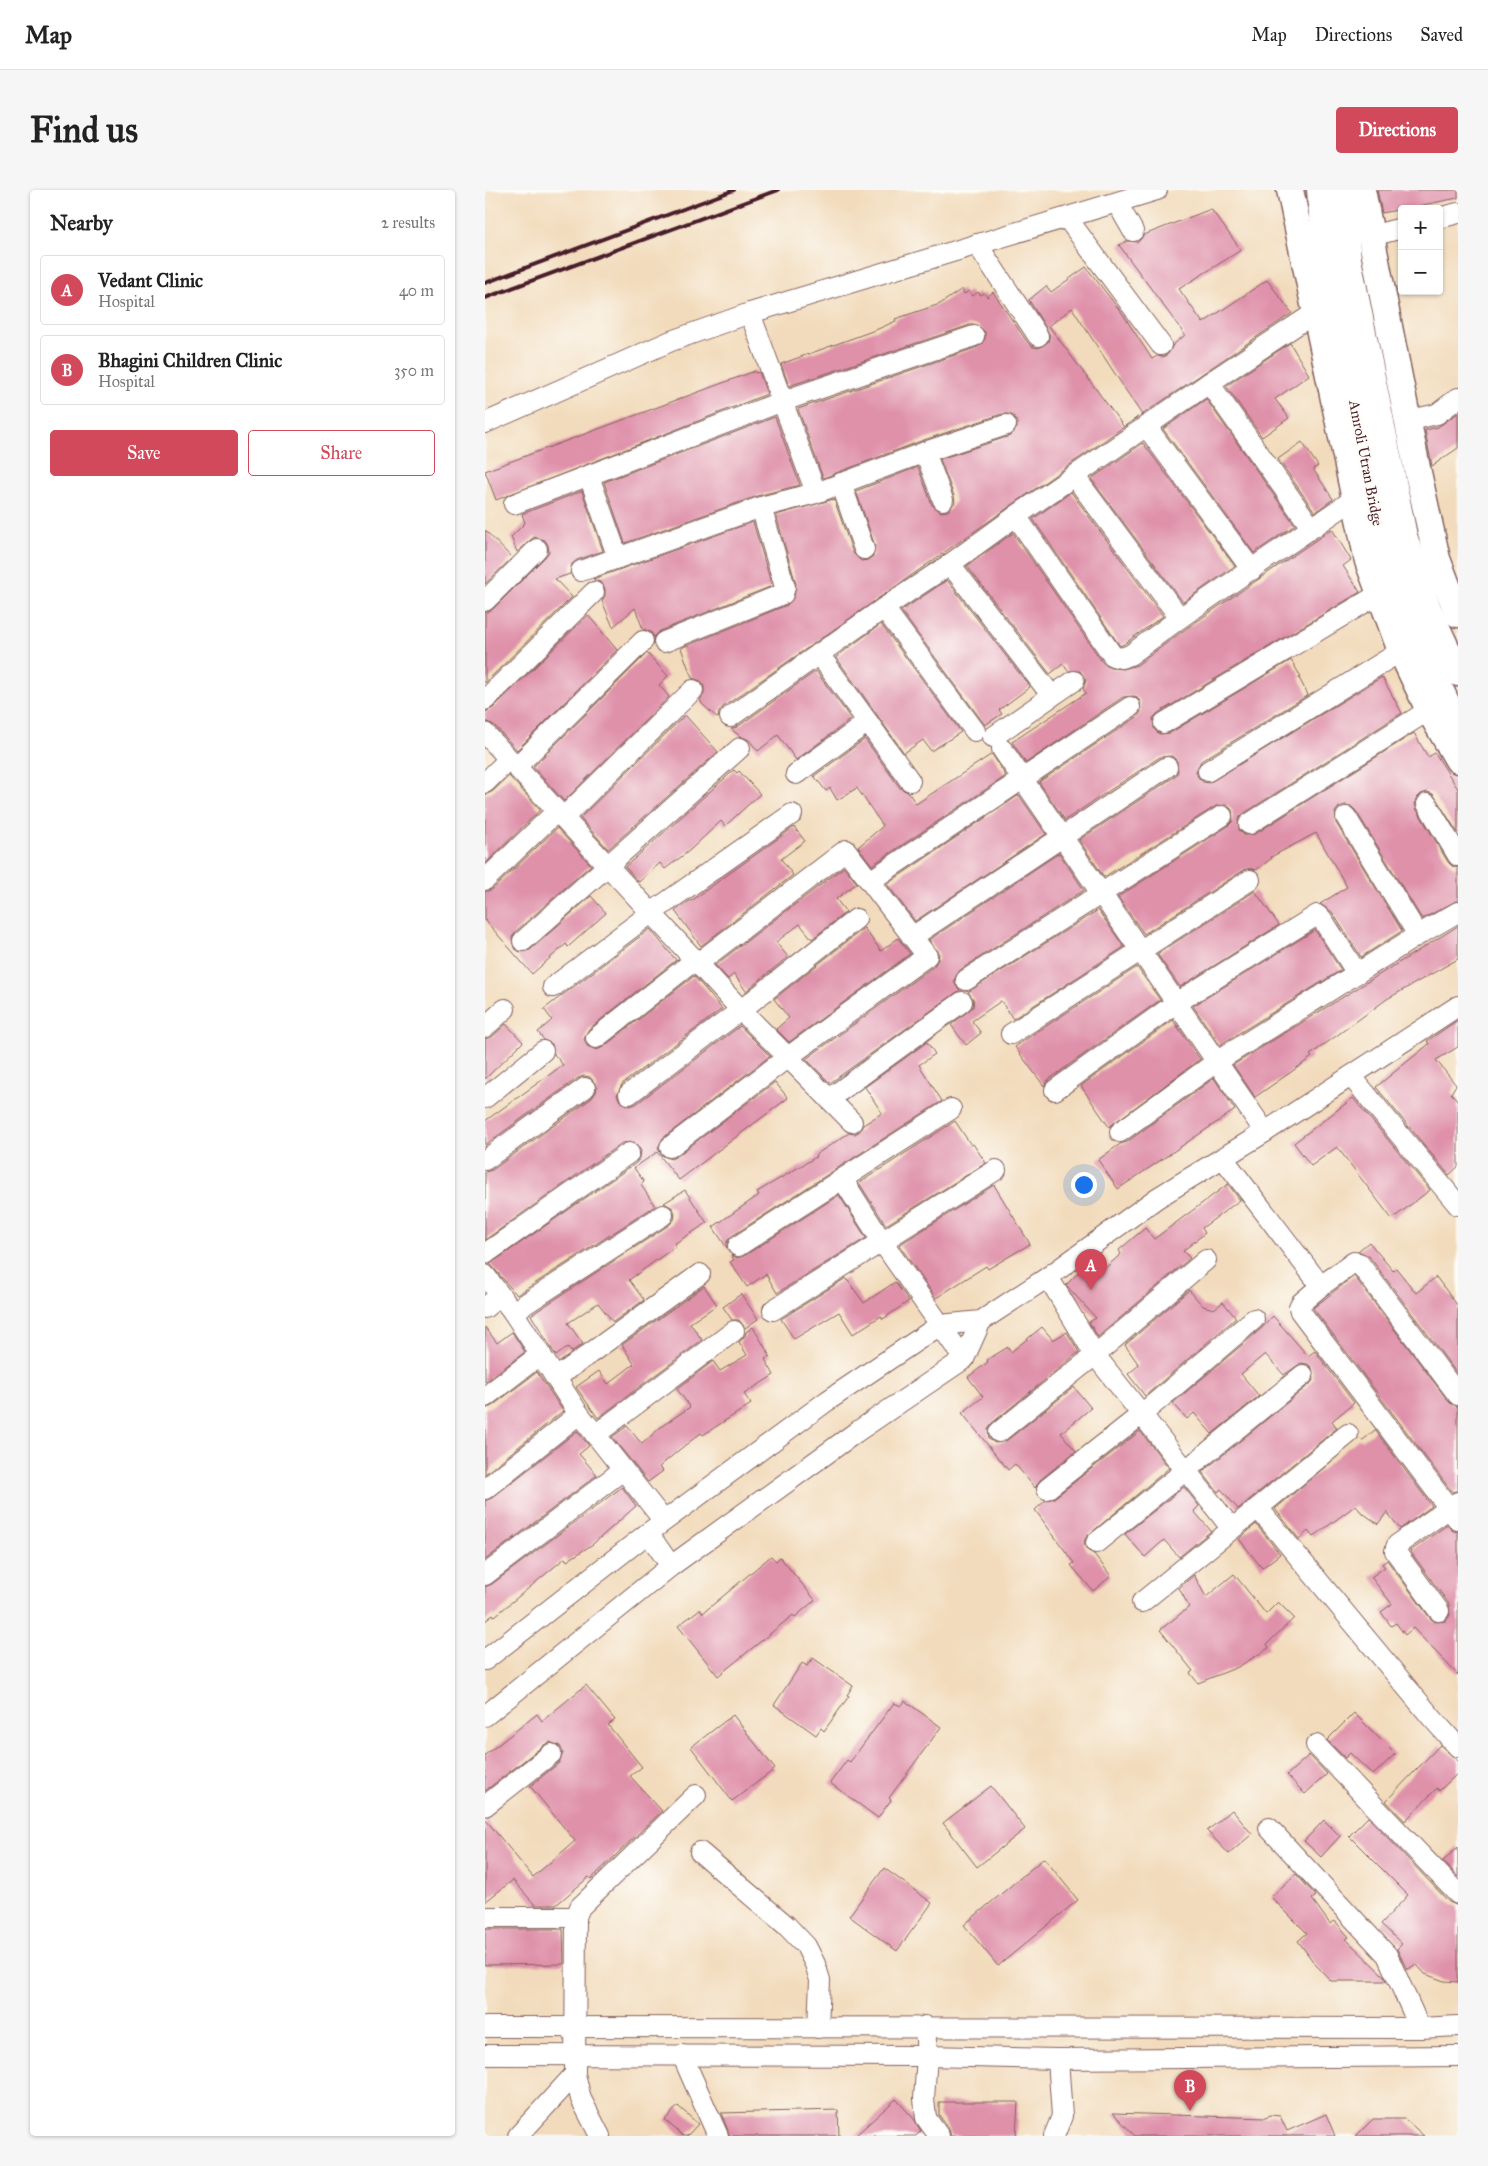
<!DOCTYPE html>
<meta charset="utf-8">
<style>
body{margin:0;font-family:"IM FELL Great Primer",serif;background:#f6f6f6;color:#222}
.controls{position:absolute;right:15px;top:15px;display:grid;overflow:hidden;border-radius:5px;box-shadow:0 1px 4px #0004}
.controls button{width:45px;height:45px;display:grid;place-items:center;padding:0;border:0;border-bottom:1px solid #e0e0e0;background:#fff;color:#222;font:25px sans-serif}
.you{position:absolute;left:598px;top:994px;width:18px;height:18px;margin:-12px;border:4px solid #fff;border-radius:50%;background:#1a73e8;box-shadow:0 0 0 8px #1a73e833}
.badge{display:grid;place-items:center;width:32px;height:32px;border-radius:50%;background:#d1495b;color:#fff;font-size:16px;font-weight:700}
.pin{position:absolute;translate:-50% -41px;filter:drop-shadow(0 1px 2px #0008)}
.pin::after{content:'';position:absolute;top:26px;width:18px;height:15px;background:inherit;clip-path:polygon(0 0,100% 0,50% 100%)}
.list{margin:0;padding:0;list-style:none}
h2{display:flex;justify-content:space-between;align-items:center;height:65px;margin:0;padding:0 20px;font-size:21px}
h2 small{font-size:16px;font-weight:400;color:#767676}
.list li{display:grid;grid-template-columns:32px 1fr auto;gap:15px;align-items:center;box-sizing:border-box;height:70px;margin:0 10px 10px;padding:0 10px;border:1px solid #e0e0e0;border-radius:5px}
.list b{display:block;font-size:19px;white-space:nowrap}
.list p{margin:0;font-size:16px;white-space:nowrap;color:#767676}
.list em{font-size:16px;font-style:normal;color:#767676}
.actions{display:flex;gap:10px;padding:15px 20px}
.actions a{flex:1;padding:11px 0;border:1px solid #d1495b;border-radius:5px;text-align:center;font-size:18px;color:#d1495b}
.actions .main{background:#d1495b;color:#fff}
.map{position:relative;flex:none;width:973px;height:1946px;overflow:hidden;border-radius:5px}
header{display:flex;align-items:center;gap:30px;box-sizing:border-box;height:70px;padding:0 25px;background:#fff;border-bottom:1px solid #e0e0e0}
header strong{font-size:24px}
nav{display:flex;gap:28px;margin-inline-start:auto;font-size:18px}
.intro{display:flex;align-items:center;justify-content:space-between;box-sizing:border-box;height:120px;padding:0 30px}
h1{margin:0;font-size:35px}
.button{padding:12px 22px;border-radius:5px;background:#d1495b;color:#fff;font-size:18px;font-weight:700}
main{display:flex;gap:30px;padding:0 30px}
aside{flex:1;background:#fff;border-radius:5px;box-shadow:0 1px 4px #0004}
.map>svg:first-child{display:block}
.building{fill:#df91aa}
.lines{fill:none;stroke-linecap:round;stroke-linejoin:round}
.minor-casing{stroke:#85615e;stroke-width:22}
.major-casing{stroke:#85615e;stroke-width:29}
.minor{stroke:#fff;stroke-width:20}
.major{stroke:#fff;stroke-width:26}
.rail{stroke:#4a1f2b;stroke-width:4}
.labels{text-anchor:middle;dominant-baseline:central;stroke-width:5;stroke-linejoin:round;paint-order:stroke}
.street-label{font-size:15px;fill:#4a1f2b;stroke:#fdfcf7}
</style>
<header>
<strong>Map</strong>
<nav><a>Map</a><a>Directions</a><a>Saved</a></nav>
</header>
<div class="intro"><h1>Find us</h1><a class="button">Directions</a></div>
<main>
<aside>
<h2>Nearby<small>2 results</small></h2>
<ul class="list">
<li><span class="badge">A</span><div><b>Vedant Clinic</b><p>Hospital</p></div><em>40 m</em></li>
<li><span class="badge">B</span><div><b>Bhagini Children Clinic</b><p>Hospital</p></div><em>350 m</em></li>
</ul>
<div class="actions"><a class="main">Save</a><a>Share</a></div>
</aside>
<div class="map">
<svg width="973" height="1946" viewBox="0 0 973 1946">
<rect width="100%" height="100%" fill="#fdfcf7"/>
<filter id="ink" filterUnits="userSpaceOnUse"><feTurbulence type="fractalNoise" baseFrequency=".02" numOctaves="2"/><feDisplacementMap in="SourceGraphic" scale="10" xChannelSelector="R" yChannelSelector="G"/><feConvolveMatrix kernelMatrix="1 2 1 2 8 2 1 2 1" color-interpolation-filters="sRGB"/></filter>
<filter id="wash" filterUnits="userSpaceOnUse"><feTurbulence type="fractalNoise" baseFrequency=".0096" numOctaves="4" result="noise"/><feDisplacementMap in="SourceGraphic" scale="20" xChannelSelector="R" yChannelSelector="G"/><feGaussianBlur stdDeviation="1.12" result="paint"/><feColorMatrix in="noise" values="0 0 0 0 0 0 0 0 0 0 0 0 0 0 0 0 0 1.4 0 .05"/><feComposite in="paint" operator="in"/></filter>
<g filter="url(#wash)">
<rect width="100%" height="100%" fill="#f2dbbc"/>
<g id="blocks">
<g class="building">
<polygon points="892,0 973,0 973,8 897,23"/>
<polygon points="726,19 756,60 694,99 718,133 782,90 807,123 655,226 657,225 587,118 564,136 639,237 653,227 238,517 234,522 233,528 217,514 215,510 219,504 219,497 216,491 207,488 196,458 302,415 309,407 311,394 291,325 349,309 368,363 376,371 383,370 388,366 390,356 371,301 433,277 447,315 456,322 463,321 470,312 469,306 455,269 525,246 532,238 532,232 529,226 524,224 517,224 436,251 338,288 313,219 493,157 500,149 500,142 492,135 485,135 304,196 296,174 393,139 411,131 410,129 455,114 477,99 479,104 484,101 488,106 493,102 496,105 499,103 502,107 508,102 543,153 548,157 554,158 563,152 565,145 544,110 561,96 566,102 601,77 637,123 667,169 672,166 678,167 683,164 688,155 700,145 634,55 642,51 653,52 659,45"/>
<polygon points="805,153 824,185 790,209 804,228 777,247 741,196"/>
<polygon points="270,181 270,183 274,182 282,204 11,310 0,281"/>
<polygon points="721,209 810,335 769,363 678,239"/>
<polygon points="973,223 973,258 947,276 940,240 953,237"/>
<polygon points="290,227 315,295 272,306 140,353 119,292"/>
<polygon points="817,252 833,276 828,279 848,309 830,322 793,269"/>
<polygon points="658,253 750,376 698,412 606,289"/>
<polygon points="97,301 118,361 92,370 87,374 85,384 70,389 87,407 0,493 0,423 8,419 60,367 64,362 63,355 60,350 49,347 32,362 26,347 40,333 37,324"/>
<polygon points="586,302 678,426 639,454 635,456 548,329"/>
<polygon points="268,332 287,396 175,441 169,447 166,442 158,439 150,418 128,437 117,411 120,406 120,399 117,393 108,389"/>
<polygon points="847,339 866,370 858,376 875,402 673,523 668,528 669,539 674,544 685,543 806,470 816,487 814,488 823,505 716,571 711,581 713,587 718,592 724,593 897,487 917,523 758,624 753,629 754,640 759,645 770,644 929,543 943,567 950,563 973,599 973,643 948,604 942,602 936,604 932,608 930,614 932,620 963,672 967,676 973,678 973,710 937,729 871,621 866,616 860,615 854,617 850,622 851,633 917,741 876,767 847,722 835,714 862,697 831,643 786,667 787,668 771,680 765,678 759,680 659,744 633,707 743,636 748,631 747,620 742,615 731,616 619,687 594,650 689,587 693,582 692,571 687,566 675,567 580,630 554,592 652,527 656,522 655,511 650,506 638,507 541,573 527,552 601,503 598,499 601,490 595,481 583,481 578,474 565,484 482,376 528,343 618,473 625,478 639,479 652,475 702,438"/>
<polygon points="0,340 27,368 0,394"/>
<polygon points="462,390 545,497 514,520 517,524 500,535 416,421"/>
<polygon points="103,425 132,460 32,560 9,535 0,531 0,522 8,518"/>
<polygon points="396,434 476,542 446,561 438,550 419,563 351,467"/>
<polygon points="162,463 183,486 174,495 184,507 79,611 48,577"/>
<polygon points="331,481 366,529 311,570 293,545 273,561 264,550 255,546 246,539 252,537"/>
<polygon points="200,525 233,562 123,659 95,628"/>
<polygon points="380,549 415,598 423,602 431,614 507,564 521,586 387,675 373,657 398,636 372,598 352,610 345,598 341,601 329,586"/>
<polygon points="249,580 252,583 254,581 275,604 240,636 236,631 204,661 180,679 175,673 154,692 140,677"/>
<polygon points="24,586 55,620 0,674 0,605 8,601"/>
<polygon points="534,605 561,644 430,731 402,694"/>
<polygon points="309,637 320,651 296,669 308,685 216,756 190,721 206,710 206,711"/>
<polygon points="72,638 106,675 30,742 27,748 29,758 35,762 45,760 106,706 121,723 83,757 81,754 47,784 0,730 0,702 8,699"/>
<polygon points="574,663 599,700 475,780 469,790 471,796 475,800 345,893 321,869 449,776 453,770 454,764 444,750"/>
<polygon points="359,677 372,693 351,709 361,722 327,749 315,734 291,752 303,767 261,801 249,784 243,789 230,775"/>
<polygon points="770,701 794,735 695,797 672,764"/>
<polygon points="613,720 639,757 528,829 516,811 487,831 496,843 481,855 466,835 488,817 489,810 483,802"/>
<polygon points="973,736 973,769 902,809 825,865 827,867 809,880 770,907 748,875"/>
<polygon points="379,738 396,761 413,748 425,764 304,852 291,839 304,828 289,809"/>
<polygon points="165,739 191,770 104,839 99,849 102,856 112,860 118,857 209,786 237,819 137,894 132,905 135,911 145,916 151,914 255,836 285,866 178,948 173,958 176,965 186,969 192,966 290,892 303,908 194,990 172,962 149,978 159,992 156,995 170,1016 32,1105 5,1074 151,973 155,968 156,961 153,956 149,952 137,953 0,1050 0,982 7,980 107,908 111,902 112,896 105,887 99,886 93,888 0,955 0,931 78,875 69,864 67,854 59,850 53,842 67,830 59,819"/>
<polygon points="830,740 856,780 735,855 708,816"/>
<polygon points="652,777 675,810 563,890 559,896 530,857 541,849"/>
<polygon points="688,830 715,869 624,937 596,896"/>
<polygon points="973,830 973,857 951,870 971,895 966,903 973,911 973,977 964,985 891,897 944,854 942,851"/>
<polygon points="21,834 38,852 0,889 0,849 8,846"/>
<polygon points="442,852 450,864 434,875 457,911 247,1046 242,1051 242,1058 228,1037 274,1005 272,1002 331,967 330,965 364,943 370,944 375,941 378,935 397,923 380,897"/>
<polygon points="729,888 750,920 633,999 613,970 635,954 642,952"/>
<polygon points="868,908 945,1000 907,1029 852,957 826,976 809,953"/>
<polygon points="470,931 486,955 488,954 501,973 401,1035 374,993"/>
<polygon points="743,994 755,1010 717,1038 720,1043 698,1061 705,1068 613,1147 604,1132 611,1128 581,1095 599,1077 609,1088 636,1064 634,1060 660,1038 669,1049"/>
<polygon points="509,995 545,1054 503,1079 501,1076 451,1108 414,1055"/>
<polygon points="200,1000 222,1033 189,1054 191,1056 144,1090 159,1110 128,1132 113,1113 83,1133 98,1154 86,1162 83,1157 71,1166 46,1125 184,1035 189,1030 190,1024 188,1018 179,1013"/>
<polygon points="354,1005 381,1048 292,1103 281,1084 262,1097 245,1072 249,1070 246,1065 253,1068 259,1066"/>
<polygon points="884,1052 908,1081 911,1078 931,1103 951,1087 973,1116 973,1185 884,1066 873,1061"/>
<polygon points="869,1086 964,1212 973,1217 973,1299 971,1301 967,1302 828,1118"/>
<polygon points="361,1088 379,1113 410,1092 424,1111 398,1129 396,1126 368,1144 354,1122 309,1149 296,1129"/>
<polygon points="219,1096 232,1115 205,1133 217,1150 113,1228 91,1197 114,1181 123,1194 149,1174 137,1155"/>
<polygon points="704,1100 718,1116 729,1119 738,1112 751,1128 660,1206 643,1184 654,1175 640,1155"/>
<polygon points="256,1104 273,1129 260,1138 254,1130 247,1130 238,1117"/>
<polygon points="788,1126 823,1166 830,1161 869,1213 847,1231 852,1238 753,1319 736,1299 733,1302 717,1282 825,1194 829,1189 827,1178 823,1174 816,1173 799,1185 780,1164 756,1184 774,1206 727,1244 709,1223 702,1229 688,1213 777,1138"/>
<polygon points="0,1137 12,1153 27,1142 40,1162 0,1192"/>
<polygon points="268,1137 285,1166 280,1169 289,1185 259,1204 266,1214 218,1245 216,1243 194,1260 174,1277 178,1281 163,1292 127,1247 142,1236 157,1254 177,1236 205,1217 192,1199 228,1171 235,1181 262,1165 254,1152 260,1146 261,1142"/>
<polygon points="557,1137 568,1150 582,1142 594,1162 507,1233 503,1238 504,1249 510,1253 521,1251 589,1197 606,1218 576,1243 591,1261 555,1290 550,1298 530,1274 523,1280 477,1223 498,1207 483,1187 503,1172 502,1170 523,1157 526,1162"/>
<polygon points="52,1182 78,1221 0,1284 0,1219 7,1216"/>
<polygon points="890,1240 947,1316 915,1339 902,1322 893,1334 875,1321 871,1315 828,1347 823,1341 814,1349 790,1319 873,1249 878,1250"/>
<polygon points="92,1241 104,1256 94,1264 112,1285 0,1370 0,1311 7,1308"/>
<polygon points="655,1241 684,1278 600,1348 599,1354 602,1360 609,1364 626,1386 608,1401 586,1375 589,1373 550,1320 561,1310 569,1308"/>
<polygon points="137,1297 151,1316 108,1354 82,1371 80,1368 10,1426 8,1425 0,1431 0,1397 7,1394"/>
<polygon points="699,1297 714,1316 709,1321 726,1341 694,1367 679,1350 660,1367 640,1344"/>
<polygon points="771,1334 795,1364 777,1378 754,1349"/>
<polygon points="962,1335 968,1341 973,1342 973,1485 928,1438 920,1445 911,1433 906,1436 896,1422 907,1414 886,1387 900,1377 897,1374 902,1370 945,1428 950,1432 961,1431 965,1425 964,1414 925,1361"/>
<polygon points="286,1366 291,1371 295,1367 330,1410 310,1427 308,1425 233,1486 193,1436 215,1419 218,1423"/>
<polygon points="749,1384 781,1424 793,1412 809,1428 782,1454 784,1458 753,1477 713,1493 705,1483 708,1481 675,1440 704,1417 694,1398 709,1385 721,1407"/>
<polygon points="328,1468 368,1496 362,1505 364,1506 339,1541 336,1538 331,1545 289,1515 317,1473 322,1476"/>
<polygon points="101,1495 130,1530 123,1535 157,1577 145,1586 177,1621 106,1689 104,1687 71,1715 50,1715 28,1690 0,1712 0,1629 48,1687 90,1651 45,1596 74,1573 78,1563 75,1556 65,1552 59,1555 0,1601 0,1565 52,1524 57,1531"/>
<polygon points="420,1511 456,1537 404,1608 406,1610 393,1628 345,1593 362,1570 365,1572 409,1513 416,1516"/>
<polygon points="869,1523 910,1564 888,1585 865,1563 860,1568 842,1550"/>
<polygon points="248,1525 290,1579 247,1611 206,1557"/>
<polygon points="955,1555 973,1571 973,1583 954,1601 952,1598 920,1631 901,1611"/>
<polygon points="824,1565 842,1584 820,1604 802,1585"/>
<polygon points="506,1596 540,1639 492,1677 458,1633"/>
<polygon points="747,1620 767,1644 744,1664 722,1641"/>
<polygon points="883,1627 964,1712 973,1716 973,1792 959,1791 940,1784 931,1774 922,1780 912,1759 917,1754 896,1734 923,1705 864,1646"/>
<polygon points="839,1630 855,1646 836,1667 819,1651"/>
<polygon points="973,1657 973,1687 958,1671"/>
<polygon points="559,1668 593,1710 513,1776 479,1735"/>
<polygon points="399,1678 447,1713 412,1761 364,1726"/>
<polygon points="811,1684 831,1706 827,1709 845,1734 850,1731 864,1747 861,1749 899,1786 901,1791 846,1791 830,1774 813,1751 822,1743 786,1707"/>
<polygon points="0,1739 78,1739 79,1774 0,1775"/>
<polygon points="411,1909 429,1929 436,1941 431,1946 370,1946"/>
<polygon points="454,1912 533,1912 531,1946 466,1946 464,1939 454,1925"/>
<polygon points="193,1916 213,1934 202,1946 198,1946 180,1930"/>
<polygon points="353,1920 354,1946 245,1946 236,1923"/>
<polygon points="628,1923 781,1928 785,1925 795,1926 802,1941 841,1924 850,1946 650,1946"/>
<polygon points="888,1929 920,1929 939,1946 871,1946"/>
</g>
</g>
</g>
<g filter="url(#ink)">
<use href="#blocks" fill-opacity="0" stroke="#85615e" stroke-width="1"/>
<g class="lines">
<defs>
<g id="minor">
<polyline points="632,13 648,41"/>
<polyline points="582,28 676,155"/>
<polyline points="954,28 973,23"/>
<polyline points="886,46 917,38"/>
<polyline points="492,54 553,146"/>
<polyline points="265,123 331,303"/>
<polyline points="724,193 826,337"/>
<polyline points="922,231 952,224 973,208"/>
<polyline points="0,233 186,151 265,123 672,0"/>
<polyline points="661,236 767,380"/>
<polyline points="440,262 458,310"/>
<polyline points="104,286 133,368"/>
<polyline points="590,287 695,428"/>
<polyline points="356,293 379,359"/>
<polyline points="29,314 298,211 489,146"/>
<polyline points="531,326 628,466 636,468 645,465 695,428 869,309"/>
<polyline points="465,374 567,506 589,491"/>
<polyline points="96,381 276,317 331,303 440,262 521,235"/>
<polyline points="0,411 52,359"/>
<polyline points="399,418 490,541"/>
<polyline points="179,452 298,404 300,397 276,317"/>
<polyline points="334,464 425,591"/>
<polyline points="0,510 109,402"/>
<polyline points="245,527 399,418 465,374 531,326 724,193 831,122"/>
<polyline points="679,533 894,404"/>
<polyline points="0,543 256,820 367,932"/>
<polyline points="508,547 567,506"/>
<polyline points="517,559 780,942"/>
<polyline points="31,577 158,451"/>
<polyline points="723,581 916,461"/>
<polyline points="311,584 383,532"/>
<polyline points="0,593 24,569"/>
<polyline points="942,614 973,666"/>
<polyline points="861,627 933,745"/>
<polyline points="78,628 208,500"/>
<polyline points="764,634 944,520"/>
<polyline points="0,690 72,621"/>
<polyline points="385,691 645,517"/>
<polyline points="427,747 682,577"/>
<polyline points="38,751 255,558"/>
<polyline points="481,790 737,626"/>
<polyline points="68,797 166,723 307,624"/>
<polyline points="0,837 20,819"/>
<polyline points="526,844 765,690"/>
<polyline points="111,848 210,770"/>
<polyline points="866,886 973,1015"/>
<polyline points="570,900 691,813 832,725 837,729 872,783"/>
<polyline points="144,904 256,820 371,729"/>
<polyline points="0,908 58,861"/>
<polyline points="344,909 477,812"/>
<polyline points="635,942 731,872 933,745 973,722"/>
<polyline points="185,957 303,867 442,766 361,660 213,773"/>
<polyline points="738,968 836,1096 816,1113 814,1117 815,1121 973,1330"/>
<polyline points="0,970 100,898"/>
<polyline points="358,990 398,1053 479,1169"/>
<polyline points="253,1056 466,919"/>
<polyline points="0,1064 144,963"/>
<polyline points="0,1085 28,1122 94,1224 179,1331"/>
<polyline points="563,1087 610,1165 747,1339 863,1244"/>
<polyline points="836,1096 869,1072 874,1073 973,1205"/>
<polyline points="0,1118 15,1105"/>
<polyline points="288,1120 511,980"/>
<polyline points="28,1122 178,1025"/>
<polyline points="71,1188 215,1084"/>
<polyline points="0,1207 56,1164"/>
<polyline points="514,1242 610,1165 721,1070"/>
<polyline points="110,1245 249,1141"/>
<polyline points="0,1299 94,1224"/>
<polyline points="562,1299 657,1224 769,1129"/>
<polyline points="773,1318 947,1528 973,1557"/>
<polyline points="163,1343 186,1376"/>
<polyline points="611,1353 818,1185"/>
<polyline points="0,1385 138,1280"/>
<polyline points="657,1412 747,1339"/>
<polyline points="954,1421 910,1361 912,1355 973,1312"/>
<polyline points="0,1470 163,1343 342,1211 455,1135 496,1131 563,1087 672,1008 780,942 973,816"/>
<polyline points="0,1526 186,1376 370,1243 479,1169 496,1131"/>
<polyline points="831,1555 973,1704"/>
<polyline points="0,1616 66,1564"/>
<polyline points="784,1638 902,1765 935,1838"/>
<polyline points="215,1662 302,1736 321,1756 330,1774 335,1790 333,1838"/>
<polyline points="0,1727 91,1727"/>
<polyline points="440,1836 442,1866 439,1909 441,1928 454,1946"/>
<polyline points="0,1837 935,1838 973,1836"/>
<polyline points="0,1865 442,1866 573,1869 973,1866"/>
<polyline points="197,1865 233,1946"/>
<polyline points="33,1946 90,1884"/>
<polyline points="115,1946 96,1909 90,1884 91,1727 95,1717 211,1605"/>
<polyline points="569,1946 577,1926 573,1869"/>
</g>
<g id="major">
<polyline points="805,0 883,371 916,461 944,520 973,570"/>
<polyline points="835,0 841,71 897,349 923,433 963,516 973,532"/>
<polyline points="856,0 863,69 919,346 943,419 973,483"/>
<polyline points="877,0 932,278 952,369 973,424"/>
</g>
</defs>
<use href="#minor" class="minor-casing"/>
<use href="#major" class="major-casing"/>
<use href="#minor" class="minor"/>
<use href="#major" class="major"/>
<g class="rail">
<polyline points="0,93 249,0"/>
<polyline points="0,108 293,0"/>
</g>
</g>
</g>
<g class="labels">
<g class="street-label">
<text transform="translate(881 273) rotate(79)">Amroli Utran Bridge</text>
</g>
</g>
</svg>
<div class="controls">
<button>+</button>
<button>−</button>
</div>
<div class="you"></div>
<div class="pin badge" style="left:606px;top:1100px">A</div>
<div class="pin badge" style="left:705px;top:1921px">B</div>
</div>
</main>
